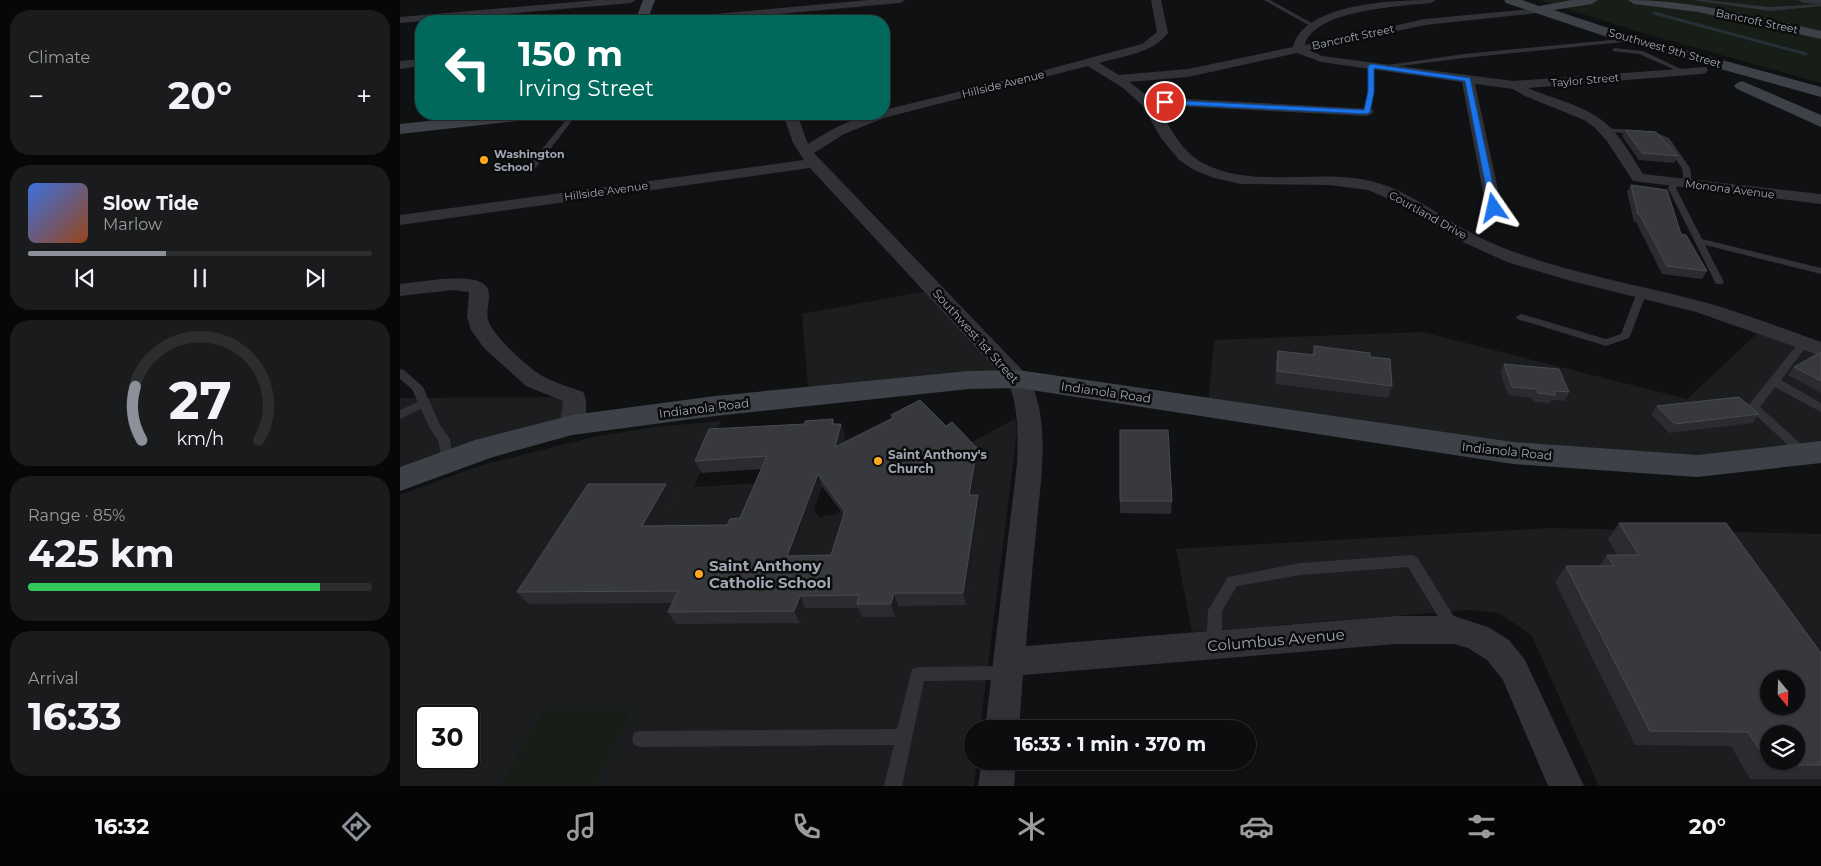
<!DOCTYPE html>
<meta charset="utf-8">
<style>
:root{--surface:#0c0d0e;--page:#1a1b1c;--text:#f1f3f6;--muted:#9a9c9e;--line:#2c2d2e;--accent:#8c9099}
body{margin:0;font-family:Montserrat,sans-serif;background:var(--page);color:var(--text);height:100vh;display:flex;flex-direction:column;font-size:19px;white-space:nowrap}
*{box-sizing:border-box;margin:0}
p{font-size:16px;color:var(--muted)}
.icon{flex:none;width:28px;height:28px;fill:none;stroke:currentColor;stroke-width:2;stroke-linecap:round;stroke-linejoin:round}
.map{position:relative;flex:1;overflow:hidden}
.drawer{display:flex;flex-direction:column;gap:10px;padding:10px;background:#070708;width:400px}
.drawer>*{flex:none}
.top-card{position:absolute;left:15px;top:15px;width:475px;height:105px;border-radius:20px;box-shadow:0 1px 4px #0004,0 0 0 1px var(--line);background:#00695c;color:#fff;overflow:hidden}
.needle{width:32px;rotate:161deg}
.controls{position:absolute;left:1360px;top:670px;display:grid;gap:10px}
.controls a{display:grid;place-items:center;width:45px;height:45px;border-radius:50%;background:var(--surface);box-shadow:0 1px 4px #0004,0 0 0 1px var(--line);font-size:25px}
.speed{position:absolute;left:15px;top:705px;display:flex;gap:10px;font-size:25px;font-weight:700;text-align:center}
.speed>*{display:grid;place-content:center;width:65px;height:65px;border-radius:50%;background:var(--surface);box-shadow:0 1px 4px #0004,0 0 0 1px var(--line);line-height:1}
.speed .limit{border:2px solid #111;border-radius:8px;background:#fff;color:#111}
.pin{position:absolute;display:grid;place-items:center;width:42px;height:42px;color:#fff;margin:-21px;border:2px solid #fff;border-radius:50%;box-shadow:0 1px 5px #0007}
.me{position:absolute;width:55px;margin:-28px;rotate:349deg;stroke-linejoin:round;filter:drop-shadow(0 0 4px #0008)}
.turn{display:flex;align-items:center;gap:18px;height:105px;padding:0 20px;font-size:22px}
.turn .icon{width:65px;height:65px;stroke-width:2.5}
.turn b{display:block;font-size:35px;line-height:42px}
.big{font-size:38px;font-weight:700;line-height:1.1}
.drawer .widget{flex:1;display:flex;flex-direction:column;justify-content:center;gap:8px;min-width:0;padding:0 18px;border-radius:20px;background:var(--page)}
.drawer .dial{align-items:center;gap:0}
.dial svg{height:130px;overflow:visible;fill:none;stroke:var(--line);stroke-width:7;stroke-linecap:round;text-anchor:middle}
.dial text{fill:var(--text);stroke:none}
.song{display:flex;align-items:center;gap:15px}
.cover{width:60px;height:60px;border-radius:8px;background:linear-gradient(135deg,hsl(220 70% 55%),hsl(20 70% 35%))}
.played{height:5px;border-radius:2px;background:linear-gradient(90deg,var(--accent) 40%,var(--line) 40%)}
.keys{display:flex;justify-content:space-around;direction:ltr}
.heat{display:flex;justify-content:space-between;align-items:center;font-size:28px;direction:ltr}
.charge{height:8px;border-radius:4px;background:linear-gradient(90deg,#34c759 85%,var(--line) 0)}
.trip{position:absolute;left:564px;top:720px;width:292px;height:50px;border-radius:25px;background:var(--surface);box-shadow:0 1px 4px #0004,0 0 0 1px var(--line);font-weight:700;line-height:50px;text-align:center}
.tab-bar{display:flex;height:80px;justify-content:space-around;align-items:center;background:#050506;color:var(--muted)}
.tab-bar .icon{width:35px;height:35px}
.tab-bar .current{color:var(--accent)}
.tab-bar b{font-size:22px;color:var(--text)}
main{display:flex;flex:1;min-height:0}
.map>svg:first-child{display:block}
</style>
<main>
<section class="drawer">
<div class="widget"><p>Climate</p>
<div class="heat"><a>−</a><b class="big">20°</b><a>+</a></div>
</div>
<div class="widget">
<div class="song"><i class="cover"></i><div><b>Slow Tide</b><p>Marlow</p></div></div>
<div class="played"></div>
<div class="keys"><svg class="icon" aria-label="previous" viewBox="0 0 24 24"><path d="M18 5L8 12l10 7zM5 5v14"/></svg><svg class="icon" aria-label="pause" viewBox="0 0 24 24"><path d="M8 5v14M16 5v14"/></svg><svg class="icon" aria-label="next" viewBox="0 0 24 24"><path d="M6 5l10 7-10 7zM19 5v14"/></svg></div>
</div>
<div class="widget dial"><svg viewBox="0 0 100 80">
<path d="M14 69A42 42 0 1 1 86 69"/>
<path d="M14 69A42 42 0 0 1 10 36" stroke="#8c9099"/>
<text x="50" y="56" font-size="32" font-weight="700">27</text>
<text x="50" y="72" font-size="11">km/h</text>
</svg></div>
<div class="widget"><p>Range · 85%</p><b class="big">425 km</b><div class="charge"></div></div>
<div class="widget"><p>Arrival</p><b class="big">16:33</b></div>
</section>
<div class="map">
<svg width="1421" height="786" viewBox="0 0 1421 786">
<rect width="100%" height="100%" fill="#101112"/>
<g fill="#1c1d1f" fill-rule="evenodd">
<polygon points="538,289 618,379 409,397 402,314"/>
<polygon points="1363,328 1421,349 1421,450 1297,466 808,406 814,340 1022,332 1287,399"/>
<polygon points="175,397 172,425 0,479 0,398"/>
<path d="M615 419 617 432 580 729H572V761H577L574 786H0V495L82 465 193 437 254 427 321 421 294 487 393 481 419 517 436 514ZM26 716H69V759H26Z"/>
<path d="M1151 528 1421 534V786H1199L1132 636 1099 613 1069 610 792 632 776 549ZM1369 679H1396V706H1369ZM1369 734H1396V761H1369Z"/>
</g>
<g fill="#171d17">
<polygon points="1139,0 1421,0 1421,83 1229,29"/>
<polygon points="143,711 231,711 195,786 100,786"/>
</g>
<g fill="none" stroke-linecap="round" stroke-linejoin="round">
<polyline stroke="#263037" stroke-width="3" points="1254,13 1406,54"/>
<g fill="#313237" fill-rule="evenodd">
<polygon points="864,0 870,0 917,26 912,27"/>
<polygon points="1292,0 1306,0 1369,7 1421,4 1421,6 1369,11"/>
<polygon points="1232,38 1234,41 1064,58 977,69 974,67 1064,54"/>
<polygon points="1214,48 1243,51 1285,71 1280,72 1239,54 1212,51"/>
<polygon points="971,64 974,66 974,92 970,112 967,114 964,112 968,92 968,66"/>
<polygon points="171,114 177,114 134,170 128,170 128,166"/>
<polygon points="1205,128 1254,132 1269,138 1290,168 1292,184 1288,186 1284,184 1282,168 1263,142 1252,136 1203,131 1202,130"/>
<polygon points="1272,180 1279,182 1276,188 1302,239 1421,268 1421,274 1305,245 1324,282 1322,284 1316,284 1268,188"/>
<polygon points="1242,289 1247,292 1230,336 1229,338 1206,346 1117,319 1116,317 1121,314 1125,315 1206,339 1221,334 1237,292"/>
<polygon points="1404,340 1409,343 1381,380 1421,403 1421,412 1375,387 1360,407 1409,451 1411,454 1409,457 1401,457 1347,407 1400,341"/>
<polygon points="0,369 4,370 23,387 40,425 50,439 53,461 51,464 43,464 38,440 29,427 21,409 0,419 0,410 18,402 12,389 0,379"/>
<polygon points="1012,555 1017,557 1058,623 1061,628 1058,633 1053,635 1048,633 1008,567 900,575 837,586 822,611 822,645 819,650 814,652 809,650 806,645 808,610 828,577 900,563"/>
<polygon points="606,666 612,668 614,673 612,678 606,680 524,681 502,786 484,786 494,745 240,747 234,745 232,739 234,733 240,731 497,729 512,669 518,667"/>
</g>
<g fill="#313237" fill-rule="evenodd">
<polygon points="197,0 236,0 231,3 0,23 0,17"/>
<polygon points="468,0 505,0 500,3 302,21 266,21 271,18"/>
<path d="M751 0H761L768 33C753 53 723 56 699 63L719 75 788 69 893 47C904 2 998 0 1036 0L1031 3C1001 6 913 10 905 45L1025 19 1141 8 1142 10 1137 13 1025 25 909 50 922 56 1113 81 1306 67 1308 70 1306 73 1302 74 1128 88C1153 99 1181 104 1203 121 1221 135 1231 156 1243 174L1421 194V204L1233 181 1207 141 1194 127 1184 120 1125 96 1113 89 1075 84 1102 208 1100 211H1088L1086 208 1062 82 921 62 897 53 788 77 729 82 749 97 972 109 974 112 967 116 756 105C771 127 779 150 803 163 855 191 923 166 978 183 1005 191 1028 207 1052 222 1073 235 1096 246 1120 254 1176 274 1235 284 1292 299 1336 310 1378 327 1421 342V356L1296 312 1171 281 1107 262 1065 243 996 202 968 190 929 185 841 184 814 178 794 170 779 160 761 138 742 105 723 88 688 66 487 117 444 134 414 153 626 374C653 417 640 484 636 532 632 570 629 608 626 646L996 616H1054L1088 627 1109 640 1125 660 1184 786H1148L1103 680 1087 660 1068 648 1054 644H996L623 675 619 729H585L617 464C618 436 619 408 608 382L410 168 0 225V215L404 160 393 143 383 114H397L408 144C431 130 456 114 484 114V110L627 75 742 44 757 32Z"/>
<polygon points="1398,0 1421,0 1421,4 1403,3"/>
<polygon points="21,59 21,66 0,69 0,61"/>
<path d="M41 279C54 279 76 276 86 286 93 293 85 311 88 320 92 335 129 369 144 377 156 383 170 387 183 392 189 401 186 421 180 431L172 433 164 431 160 425 163 401 126 386 84 348 71 330 67 317 69 292 53 290 0 296V284Z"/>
<polygon points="582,761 616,761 614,786 578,786"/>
</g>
<g fill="#3f4148" fill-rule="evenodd">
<polygon points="243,0 255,0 247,21 235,21"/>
<polygon points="1104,0 1122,0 1139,6 1172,0 1198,0 1192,4 1154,10 1226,34 1421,87 1421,97 1216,40 1106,3"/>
<path d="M1228 0C1294 0 1357 17 1421 31V39L1298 12 1234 4Z"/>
<polygon points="1342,81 1421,115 1421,127 1337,89 1334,86 1337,83"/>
<polygon points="93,114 144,114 142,117 136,119 0,134 0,124"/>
<polygon points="618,370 1113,442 1297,455 1421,441 1421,463 1297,477 1113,464 618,388 569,389 315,416 172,435 93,457 0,491 0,467 75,440 172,415 315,396 569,371"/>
</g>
</g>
<g fill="#2c2c30" fill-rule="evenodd">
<polygon points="1225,130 1278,156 1274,163 1239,160 1222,136"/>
<polygon points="1231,185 1281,234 1307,271 1302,279 1262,274 1236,222 1234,222 1227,192"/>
<polygon points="914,346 970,357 992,386 988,398 875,384 876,363 878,351 912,355"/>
<polygon points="1421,352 1421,393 1388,375 1394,367"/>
<polygon points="1104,364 1169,392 1165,401 1152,400 1150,403 1134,402 1131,398 1108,395 1100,372"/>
<polygon points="1257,406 1359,414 1353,423 1269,433 1251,414"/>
<path d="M491 415 546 426 577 448 579 461 573 495 581 507 566 605 498 606 495 617H462L458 608H405L400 623 276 624 268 612 272 603 128 604 117 592 266 484 273 496 257 526 327 525 340 518 361 469 302 473 295 461 405 424 433 419 435 424H441L445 436 443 443 492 418ZM422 486 444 515 431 555 397 556Z"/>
<polygon points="720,430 772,501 771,514 720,513"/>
<polygon points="1219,523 1421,653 1421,779 1350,779 1331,746 1235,745 1155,582 1166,566 1199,566 1207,555 1217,555 1208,539"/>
</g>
<g fill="#1b1c1e">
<polygon points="441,424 445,436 439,460 435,447"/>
<polygon points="577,448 579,461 571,507 569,495"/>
<polygon points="418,474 422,486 393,568 387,556"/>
<polygon points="266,484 273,496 250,538 242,526"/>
<polygon points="578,495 581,507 566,605 563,593"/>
<polygon points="494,593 498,606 495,617 491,604"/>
<polygon points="400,596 405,608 400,623 394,611"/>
</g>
<g fill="#38393e" stroke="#484b51" fill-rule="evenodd">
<polygon points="1225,130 1256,132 1278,156 1242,153"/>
<polygon points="1231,185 1267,190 1281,234 1286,235 1307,271 1267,266 1240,215 1238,214"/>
<polygon points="914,346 970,353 970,357 990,359 992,386 877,371 878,351 914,355"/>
<polygon points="1421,352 1421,381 1394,367"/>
<polygon points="1104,364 1159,369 1169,392 1154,391 1155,395 1138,393 1136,389 1112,387"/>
<polygon points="1339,397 1359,414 1275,424 1257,406"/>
<path d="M520 400 546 426 552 422 577 448 569 495H578L563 593H494L491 604H457L459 595 400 596 394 611 268 612 278 591 117 592 188 484H266L242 526 327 525 330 519 340 518 367 456 295 461 309 429 405 424V421L433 419 432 424H441L435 447 493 418 491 415ZM418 474 445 511 431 555 387 556Z"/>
<polygon points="720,430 768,430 772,501 720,501"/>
<path d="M1219 523H1326L1421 653V765H1369L1348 732 1250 731 1166 566H1214L1207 555H1239ZM1369 679H1396V706H1369ZM1369 734H1396V761H1369Z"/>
</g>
<polygon fill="#1a73e8" stroke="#114b97" points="971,64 1070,78 1098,208 1097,210 1090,208 1065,81 974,68 974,92 970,112 967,114 765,104 761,102 765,100 964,110 968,92 968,66"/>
<g fill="#ffaa1c" stroke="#0c0c0d" stroke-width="2">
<circle cx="84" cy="160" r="5"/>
<circle cx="478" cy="461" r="5"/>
<circle cx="299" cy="574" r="5"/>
</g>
<g text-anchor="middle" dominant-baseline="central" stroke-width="5" stroke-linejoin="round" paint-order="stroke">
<g font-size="11" fill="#a0a7b4" stroke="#0c0c0d">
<text transform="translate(1357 21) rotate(12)">Bancroft Street</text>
<text transform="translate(953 37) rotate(-12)">Bancroft Street</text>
<text transform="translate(1265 48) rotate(16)">Southwest 9th Street</text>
<text transform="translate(1185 80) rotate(-5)">Taylor Street</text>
<text transform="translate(603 84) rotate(-14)">Hillside Avenue</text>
<text transform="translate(1330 189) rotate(7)">Monona Avenue</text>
<text transform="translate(206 191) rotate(-8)">Hillside Avenue</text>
<text transform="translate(1028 215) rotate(29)">Courtland Drive</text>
</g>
<g font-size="11" font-weight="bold" fill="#a0a7b4" stroke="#0c0c0d" text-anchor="start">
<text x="94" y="154">Washington<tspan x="94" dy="13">School</tspan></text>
</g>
<g font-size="12" fill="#a0a7b4" stroke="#0c0c0d">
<text transform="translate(576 336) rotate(48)">Southwest 1st Street</text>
<text transform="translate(706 392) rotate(8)">Indianola Road</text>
<text transform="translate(304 408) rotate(-7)">Indianola Road</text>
<text transform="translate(1107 451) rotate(6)">Indianola Road</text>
</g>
<g font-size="12" font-weight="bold" fill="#a0a7b4" stroke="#0c0c0d" text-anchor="start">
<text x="488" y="454">Saint Anthony's<tspan x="488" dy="14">Church</tspan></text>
</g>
<g font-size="15" font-weight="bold" fill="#a0a7b4" stroke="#0c0c0d" text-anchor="start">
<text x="309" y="565">Saint Anthony<tspan x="309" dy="17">Catholic School</tspan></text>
</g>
<g font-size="15" fill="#a0a7b4" stroke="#0c0c0d">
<text transform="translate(876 640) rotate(-5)">Columbus Avenue</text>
</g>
</g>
</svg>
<div class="controls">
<a><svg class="needle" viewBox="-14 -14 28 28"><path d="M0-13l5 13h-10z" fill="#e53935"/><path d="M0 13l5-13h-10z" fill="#9a9c9e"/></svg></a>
<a><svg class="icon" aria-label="layers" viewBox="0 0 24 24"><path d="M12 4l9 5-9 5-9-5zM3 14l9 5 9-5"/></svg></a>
</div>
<div class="speed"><div class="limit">30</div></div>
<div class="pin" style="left:765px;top:102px;background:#d93025"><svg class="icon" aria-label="arrive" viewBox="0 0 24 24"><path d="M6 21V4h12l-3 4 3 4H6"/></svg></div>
<svg class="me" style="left:1094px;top:208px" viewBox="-20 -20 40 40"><path d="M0-17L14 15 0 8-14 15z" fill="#1a73e8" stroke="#fff" stroke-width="4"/></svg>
<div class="trip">16:33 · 1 min · 370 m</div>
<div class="top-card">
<div class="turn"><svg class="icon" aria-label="left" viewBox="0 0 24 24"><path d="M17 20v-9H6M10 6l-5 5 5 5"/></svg><div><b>150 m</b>Irving Street</div></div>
</div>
</div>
</main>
<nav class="tab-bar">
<b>16:32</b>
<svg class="icon current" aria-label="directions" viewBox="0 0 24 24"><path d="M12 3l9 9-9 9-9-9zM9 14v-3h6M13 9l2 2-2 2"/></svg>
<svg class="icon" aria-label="music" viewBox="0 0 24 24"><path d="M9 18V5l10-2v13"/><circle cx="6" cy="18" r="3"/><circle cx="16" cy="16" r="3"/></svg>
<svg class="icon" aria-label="phone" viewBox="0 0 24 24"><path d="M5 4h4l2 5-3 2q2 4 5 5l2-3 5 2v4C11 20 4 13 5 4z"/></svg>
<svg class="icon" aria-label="climate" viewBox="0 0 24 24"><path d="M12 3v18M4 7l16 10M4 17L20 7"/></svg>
<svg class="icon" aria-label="car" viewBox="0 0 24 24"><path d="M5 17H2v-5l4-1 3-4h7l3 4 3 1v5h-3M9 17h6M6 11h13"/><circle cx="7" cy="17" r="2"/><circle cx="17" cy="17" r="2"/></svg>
<svg class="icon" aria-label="filters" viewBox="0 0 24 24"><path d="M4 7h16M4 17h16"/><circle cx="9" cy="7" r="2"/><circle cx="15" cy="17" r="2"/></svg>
<b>20°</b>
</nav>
